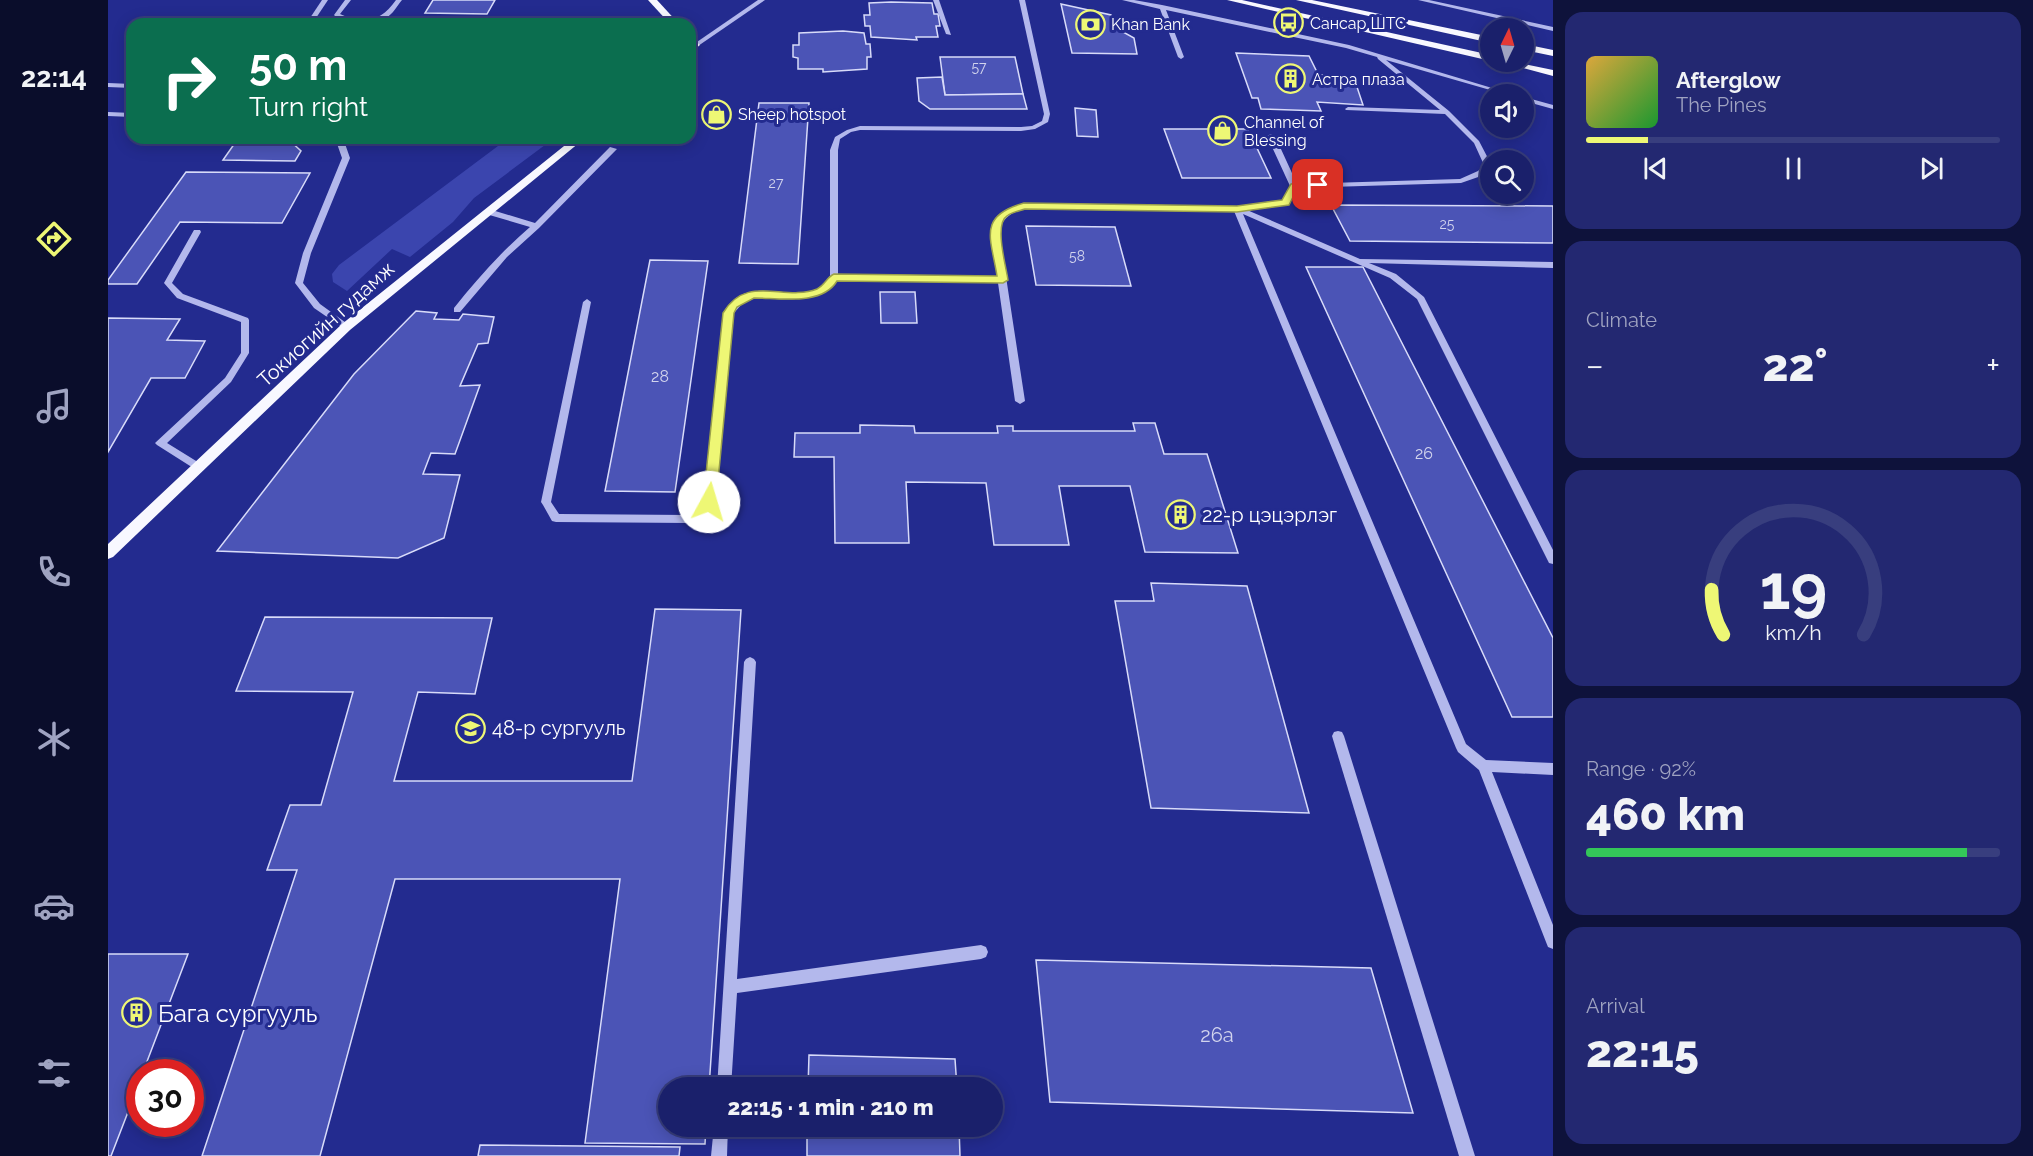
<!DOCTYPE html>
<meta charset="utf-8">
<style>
:root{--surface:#1a206b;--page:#232871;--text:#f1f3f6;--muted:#9fa3c1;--line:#383e7e;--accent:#eef775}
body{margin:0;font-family:Raleway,sans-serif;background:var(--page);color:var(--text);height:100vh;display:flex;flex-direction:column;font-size:22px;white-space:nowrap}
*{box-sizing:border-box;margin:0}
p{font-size:20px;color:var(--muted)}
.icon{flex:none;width:33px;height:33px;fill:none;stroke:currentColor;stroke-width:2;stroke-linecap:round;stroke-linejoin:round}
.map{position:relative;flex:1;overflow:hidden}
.side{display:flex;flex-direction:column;gap:12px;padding:12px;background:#0e123b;width:480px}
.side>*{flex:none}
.hud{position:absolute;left:18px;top:18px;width:570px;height:126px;border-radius:18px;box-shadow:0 3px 15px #0003,0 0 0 2px var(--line);background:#0b6e4f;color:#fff;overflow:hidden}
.needle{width:39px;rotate:5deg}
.controls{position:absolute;left:1372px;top:18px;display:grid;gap:12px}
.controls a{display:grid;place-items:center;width:54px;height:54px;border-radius:50%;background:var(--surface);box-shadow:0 3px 15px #0003,0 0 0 2px var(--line);font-size:30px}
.speed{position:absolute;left:18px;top:1059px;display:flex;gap:12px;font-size:30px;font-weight:700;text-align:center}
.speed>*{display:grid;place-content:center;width:78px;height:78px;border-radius:50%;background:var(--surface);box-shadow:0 3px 15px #0003,0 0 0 2px var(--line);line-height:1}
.speed .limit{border:9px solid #d22;background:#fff;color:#111}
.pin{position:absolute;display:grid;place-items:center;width:51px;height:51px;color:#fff;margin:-26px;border-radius:12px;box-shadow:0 3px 9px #0006}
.me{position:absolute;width:66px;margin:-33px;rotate:6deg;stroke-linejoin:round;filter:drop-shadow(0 0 4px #0008)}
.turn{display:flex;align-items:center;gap:21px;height:126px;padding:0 24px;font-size:27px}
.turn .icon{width:78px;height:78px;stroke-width:2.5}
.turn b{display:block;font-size:42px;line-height:51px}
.big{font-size:45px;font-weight:800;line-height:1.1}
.side .card{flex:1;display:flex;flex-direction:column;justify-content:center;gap:9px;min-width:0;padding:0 21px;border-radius:18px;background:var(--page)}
.side .dial{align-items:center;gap:0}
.dial svg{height:156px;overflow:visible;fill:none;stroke:var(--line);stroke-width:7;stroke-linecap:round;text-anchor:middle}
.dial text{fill:var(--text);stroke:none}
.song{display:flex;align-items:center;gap:18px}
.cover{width:72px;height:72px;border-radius:9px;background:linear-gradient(135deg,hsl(40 70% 55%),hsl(130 70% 35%))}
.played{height:6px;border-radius:3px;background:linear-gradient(90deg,var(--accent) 15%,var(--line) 15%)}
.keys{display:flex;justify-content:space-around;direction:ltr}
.heat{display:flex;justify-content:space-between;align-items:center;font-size:33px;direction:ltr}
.charge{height:9px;border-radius:4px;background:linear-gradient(90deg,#34c759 92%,var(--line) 0)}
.trip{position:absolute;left:550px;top:1077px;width:345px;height:60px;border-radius:30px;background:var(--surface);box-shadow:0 3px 15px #0003,0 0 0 2px var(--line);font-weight:800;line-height:60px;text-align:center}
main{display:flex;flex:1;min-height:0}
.dock{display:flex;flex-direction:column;width:108px;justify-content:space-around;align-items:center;background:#0a0d2b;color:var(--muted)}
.dock .icon{width:42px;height:42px}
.dock .current{color:var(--accent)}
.dock b{font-size:27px;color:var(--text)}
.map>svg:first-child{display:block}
</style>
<main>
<nav class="dock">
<b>22:14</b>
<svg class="icon current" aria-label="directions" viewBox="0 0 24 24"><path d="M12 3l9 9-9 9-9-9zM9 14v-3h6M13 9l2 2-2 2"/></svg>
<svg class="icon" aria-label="music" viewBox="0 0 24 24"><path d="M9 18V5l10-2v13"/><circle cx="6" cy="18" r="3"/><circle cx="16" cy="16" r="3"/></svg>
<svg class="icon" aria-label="phone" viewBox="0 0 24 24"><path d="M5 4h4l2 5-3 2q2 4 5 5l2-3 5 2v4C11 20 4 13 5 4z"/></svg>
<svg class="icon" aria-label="climate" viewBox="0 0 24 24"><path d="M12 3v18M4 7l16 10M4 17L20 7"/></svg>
<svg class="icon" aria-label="car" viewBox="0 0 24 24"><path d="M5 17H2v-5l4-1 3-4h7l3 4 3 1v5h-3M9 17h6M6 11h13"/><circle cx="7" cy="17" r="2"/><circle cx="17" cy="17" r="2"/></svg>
<svg class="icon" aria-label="filters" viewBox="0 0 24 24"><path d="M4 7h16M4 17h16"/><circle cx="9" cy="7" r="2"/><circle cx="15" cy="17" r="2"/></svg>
</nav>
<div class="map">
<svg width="1445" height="1156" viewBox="0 0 1445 1156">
<rect width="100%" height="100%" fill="#232b8f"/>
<polygon fill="#3b45ae" points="413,140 427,141 437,145 366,198 345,222 302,257 284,249 239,291 225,282 224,274 231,265 394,143"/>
<g fill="#4b54b6" stroke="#d8dbf9" stroke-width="1.5">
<polygon points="325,0 387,0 379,14 317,13"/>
<polygon points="783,2 824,3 826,14 830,14 832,26 828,26 830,37 808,37 809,40 763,37 762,26 757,26 756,15 762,15 761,3"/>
<polygon points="953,4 1003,15 1006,27 1026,38 1029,54 964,53"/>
<polygon points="735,31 756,33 758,44 762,44 763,57 759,57 759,69 715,72 715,69 690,69 690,58 685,57 685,45 691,45 691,33"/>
<polygon points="1128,53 1201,56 1210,74 1248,84 1255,105 1209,102 1213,111 1153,109 1150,98 1144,98"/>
<polygon points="832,57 907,57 915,94 837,95"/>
<polygon points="834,77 837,95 915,94 919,109 822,109 811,101 809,78"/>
<polygon points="651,103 701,103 690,264 631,263"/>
<polygon points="967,108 988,110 990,137 969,136"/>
<polygon points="1056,129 1140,129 1163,178 1074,178"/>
<polygon points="282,138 360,138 354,141"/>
<polygon points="129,140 181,140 193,151 187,161 115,160"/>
<polygon points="78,172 202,173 174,223 72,222 29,284 0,284 0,280"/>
<polygon points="1223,205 1445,206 1445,243 1242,241"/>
<polygon points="918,226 1007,227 1023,286 928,285"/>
<polygon points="542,260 600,261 567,492 497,491"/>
<polygon points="1198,267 1255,267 1445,638 1445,717 1404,717"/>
<polygon points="772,292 807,292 809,323 773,323"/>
<polygon points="308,311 329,313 326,319 351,320 355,314 386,317 380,343 370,344 352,386 372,385 347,454 323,453 315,474 352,475 336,538 290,558 109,551 246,374"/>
<polygon points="0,318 72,319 59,340 97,341 77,378 43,378 0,452"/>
<polygon points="1025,423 1047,423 1056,454 1099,454 1130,553 1037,552 1022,486 951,486 961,545 886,545 878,483 798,482 801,543 727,543 726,457 686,457 687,433 752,433 752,425 806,426 807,433 890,433 889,426 905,426 905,431 1027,431"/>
<polygon points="1043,583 1139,586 1201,813 1043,808 1007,601 1046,601"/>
<polygon points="547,609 633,610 601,1088 561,1088 561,1126 598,1126 597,1144 477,1143 512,879 287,879 212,1156 94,1156 189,870 159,870 182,805 213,805 245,692 128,691 157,617 384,618 367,694 310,692 286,781 524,781"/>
<polygon points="0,954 80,954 35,1072 32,1072 32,1081 3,1156 0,1156"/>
<polygon points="928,960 1263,968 1305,1113 942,1102"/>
<polygon points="701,1055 847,1059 849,1088 700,1088"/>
<polygon points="699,1126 851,1126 852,1156 699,1156"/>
<polygon points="372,1145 572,1147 571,1156 370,1156"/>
</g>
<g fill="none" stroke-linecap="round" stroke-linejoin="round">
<g fill="#b3b8ec" fill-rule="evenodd">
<polygon points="214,0 220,0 204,24 198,24"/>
<path d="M237 0H243L232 14C257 26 273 21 288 0H294C289 6 285 14 278 18 264 28 241 24 227 16L226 15Z"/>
<polygon points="650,0 657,0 590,46 586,46 586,44"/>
<polygon points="825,0 831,0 843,35 838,34"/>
<path d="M911 0H917L942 114 940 122 927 129 913 131 752 130 743 132 732 139 730 150V274L890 277 883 231C890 209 907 205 928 203L1129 207 1174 201 1182 186 1159 136 1163 134 1167 136 1189 184 1352 179 1370 171 1376 165 1366 143 1337 114 1238 110 1237 109 1240 107 1332 110 1270 59 1269 57 1238 48 1058 10 1076 57 1073 59 1070 57 1052 9 1014 0H1026L1054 5 1241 45 1404 94H1396L1278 60 1341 111 1371 141 1383 164 1376 175 1353 183 1189 188 1180 205 1139 210 1252 259 1445 262V268L1261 263 1288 274 1316 297 1445 550V564L1441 563 1309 299 1282 278 1135 214 1358 744 1378 760 1445 763V775L1384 772 1445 925V949L1440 947 1438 942 1371 770 1350 752 1348 748 1126 211 928 207C911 209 896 213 891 231L917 401 912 404 907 401 890 283 728 280 719 290 706 295 689 298 645 299 634 304 625 314 604 505 586 522 582 523 448 522 444 521 435 505 433 502 475 302 479 299 483 302 443 502 451 514 580 515 596 500 617 313C647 274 682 306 712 287 716 284 719 280 722 276V150L727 137 739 130 752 126 913 127 924 126 934 121 936 114Z"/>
<polygon points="1310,0 1321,0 1445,27 1445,31"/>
<polygon points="0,83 24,84 24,88 0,87"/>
<polygon points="1416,97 1445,105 1445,109 1416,101"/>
<polygon points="0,112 24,113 24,117 0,116"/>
<polygon points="227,138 235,138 242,158 203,253 195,283 212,304 241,325 241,329 238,330 206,308 187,283 195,253 234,158"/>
<path d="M502 147 509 149 431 228 399 257 352 312H346V308C369 279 394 251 422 227L378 214V210H384L427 223Z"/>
<polygon points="86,230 92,230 93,232 64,283 75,294 140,318 141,320 141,353 123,382 59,443 93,464 95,467 93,470 90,471 49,445 47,443 117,378 133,353 133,322 69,298 56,283"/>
<polygon points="642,657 646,659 648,662 629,979 873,945 878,947 880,952 878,957 873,959 629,993 623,1088 609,1088 636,662 638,659"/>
<polygon points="1230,731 1234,732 1236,736 1367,1156 1351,1156 1224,736 1226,732"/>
<polygon points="606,1126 620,1126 619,1156 603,1156"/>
</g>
<g fill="#f8f8ff" fill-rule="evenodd">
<polygon points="540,0 549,0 571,24 562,24"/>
<polygon points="1119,0 1134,0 1383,55 1383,61"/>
<polygon points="1188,0 1204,0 1383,37 1383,43"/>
<polygon points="582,36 592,45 582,53"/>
<polygon points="1416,44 1445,50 1445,56 1416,50"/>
<polygon points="1392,62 1407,62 1445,70 1445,76"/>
<polygon points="466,138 477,138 242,330 5,557 0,559 0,544 234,324"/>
</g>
</g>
<path fill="#eef775" stroke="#9ba14c" stroke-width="1.5" d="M1210 182 1213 183V187L1189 189 1181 205 1129 212 917 209C911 211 904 212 899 216 886 224 898 266 900 280L895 283 729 281C714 306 671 298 646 298L629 307 626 313 608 502 601 507 595 502 615 313C639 273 676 302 709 289 717 285 719 277 726 274L889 276C883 238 869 216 916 203L1129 206 1174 200 1183 184Z"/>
<defs>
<symbol id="bus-ring" viewBox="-11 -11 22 22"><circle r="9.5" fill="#232b8f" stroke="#eef775" stroke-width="1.5"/><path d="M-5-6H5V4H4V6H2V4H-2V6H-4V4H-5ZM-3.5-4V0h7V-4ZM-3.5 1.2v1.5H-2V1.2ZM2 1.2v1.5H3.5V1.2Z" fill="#eef775"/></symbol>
<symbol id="bank-ring" viewBox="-11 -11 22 22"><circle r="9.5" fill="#232b8f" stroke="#eef775" stroke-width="1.5"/><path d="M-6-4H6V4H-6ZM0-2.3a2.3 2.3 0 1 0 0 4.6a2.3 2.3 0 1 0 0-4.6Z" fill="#eef775"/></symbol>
<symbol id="building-ring" viewBox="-11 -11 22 22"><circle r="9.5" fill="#232b8f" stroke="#eef775" stroke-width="1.5"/><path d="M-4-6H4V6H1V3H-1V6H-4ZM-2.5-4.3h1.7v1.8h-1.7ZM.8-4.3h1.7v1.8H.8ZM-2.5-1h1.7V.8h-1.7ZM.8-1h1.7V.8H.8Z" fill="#eef775"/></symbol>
<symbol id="shop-ring" viewBox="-11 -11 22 22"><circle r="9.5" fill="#232b8f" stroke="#eef775" stroke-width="1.5"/><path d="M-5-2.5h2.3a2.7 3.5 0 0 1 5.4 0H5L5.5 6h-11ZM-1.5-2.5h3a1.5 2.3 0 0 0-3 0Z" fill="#eef775"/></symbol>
<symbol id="school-ring" viewBox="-11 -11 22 22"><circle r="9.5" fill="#232b8f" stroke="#eef775" stroke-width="1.5"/><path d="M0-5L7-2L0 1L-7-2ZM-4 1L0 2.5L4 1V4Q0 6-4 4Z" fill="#eef775"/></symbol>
</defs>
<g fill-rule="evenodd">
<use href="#bus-ring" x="1164" y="6" width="33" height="33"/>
<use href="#bank-ring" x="966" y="8" width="33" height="33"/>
<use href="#building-ring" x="1166" y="62" width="33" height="33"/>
<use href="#shop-ring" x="592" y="98" width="33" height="33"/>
<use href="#shop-ring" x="1098" y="114" width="33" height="33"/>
<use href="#building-ring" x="1056" y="498" width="33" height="33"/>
<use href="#school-ring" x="346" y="712" width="33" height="33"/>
<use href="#building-ring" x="12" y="996" width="33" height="33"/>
</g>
<g text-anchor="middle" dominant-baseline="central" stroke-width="6" stroke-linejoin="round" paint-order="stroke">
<g font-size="14" fill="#d2d4ed">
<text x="871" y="67">57</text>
<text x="668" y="183">27</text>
<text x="1339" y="224">25</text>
<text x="969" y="256">58</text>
</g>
<g font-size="16" fill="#fff" stroke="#232b8f" text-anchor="start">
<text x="1202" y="23">Сансар ШТС</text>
<text x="1003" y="24">Khan Bank</text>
<text x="1204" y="79">Астра плаза</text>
<text x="630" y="114">Sheep hotspot</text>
<text x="1136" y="122">Channel of<tspan x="1136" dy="18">Blessing</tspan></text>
</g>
<g font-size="16" fill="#d2d4ed">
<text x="552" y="376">28</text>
<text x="1316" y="453">26</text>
</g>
<g font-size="20" fill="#fff" stroke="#232b8f">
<text transform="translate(218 324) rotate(-42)">Токиогийн гудамж</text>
</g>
<g font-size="20" fill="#fff" stroke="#232b8f" text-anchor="start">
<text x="1094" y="515">22-р цэцэрлэг</text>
<text x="384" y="728">48-р сургууль</text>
</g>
<g font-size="20" fill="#d2d4ed">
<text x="1109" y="1035">26a</text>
</g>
<g font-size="24" fill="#fff" stroke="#232b8f" text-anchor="start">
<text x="50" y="1013">Бага сургууль</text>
</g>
</g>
</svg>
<div class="controls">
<a><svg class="needle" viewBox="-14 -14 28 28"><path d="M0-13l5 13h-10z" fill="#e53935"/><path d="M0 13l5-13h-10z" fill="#9fa3c1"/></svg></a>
<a><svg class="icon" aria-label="sound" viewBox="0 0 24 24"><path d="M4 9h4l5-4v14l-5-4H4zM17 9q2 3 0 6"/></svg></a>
<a><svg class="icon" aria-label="search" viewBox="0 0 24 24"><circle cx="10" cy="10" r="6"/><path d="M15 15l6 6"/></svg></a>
</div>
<div class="speed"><div class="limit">30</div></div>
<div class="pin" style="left:1210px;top:185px;background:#d93025"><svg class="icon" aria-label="arrive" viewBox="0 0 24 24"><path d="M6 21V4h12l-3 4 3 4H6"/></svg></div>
<svg class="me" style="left:601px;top:502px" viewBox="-20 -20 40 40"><circle r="19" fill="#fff"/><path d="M0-13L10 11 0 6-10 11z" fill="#eef775"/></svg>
<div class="trip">22:15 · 1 min · 210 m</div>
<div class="hud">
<div class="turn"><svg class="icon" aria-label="right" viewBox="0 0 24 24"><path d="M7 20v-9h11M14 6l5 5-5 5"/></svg><div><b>50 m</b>Turn right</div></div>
</div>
</div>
<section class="side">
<div class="card">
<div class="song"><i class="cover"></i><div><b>Afterglow</b><p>The Pines</p></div></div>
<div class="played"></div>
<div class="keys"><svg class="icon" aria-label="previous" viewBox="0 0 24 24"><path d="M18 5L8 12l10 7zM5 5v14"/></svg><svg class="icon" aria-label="pause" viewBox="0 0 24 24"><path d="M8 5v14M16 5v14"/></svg><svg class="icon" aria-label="next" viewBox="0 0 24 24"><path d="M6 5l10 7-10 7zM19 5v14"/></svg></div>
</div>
<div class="card"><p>Climate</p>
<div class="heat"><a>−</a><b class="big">22°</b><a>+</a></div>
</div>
<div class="card dial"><svg viewBox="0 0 100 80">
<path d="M14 69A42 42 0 1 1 86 69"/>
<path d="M14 69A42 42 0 0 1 8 46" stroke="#eef775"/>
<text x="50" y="56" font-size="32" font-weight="700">19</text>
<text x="50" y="72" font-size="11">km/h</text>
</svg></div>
<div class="card"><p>Range · 92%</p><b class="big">460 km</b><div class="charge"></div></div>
<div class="card"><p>Arrival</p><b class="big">22:15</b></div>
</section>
</main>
